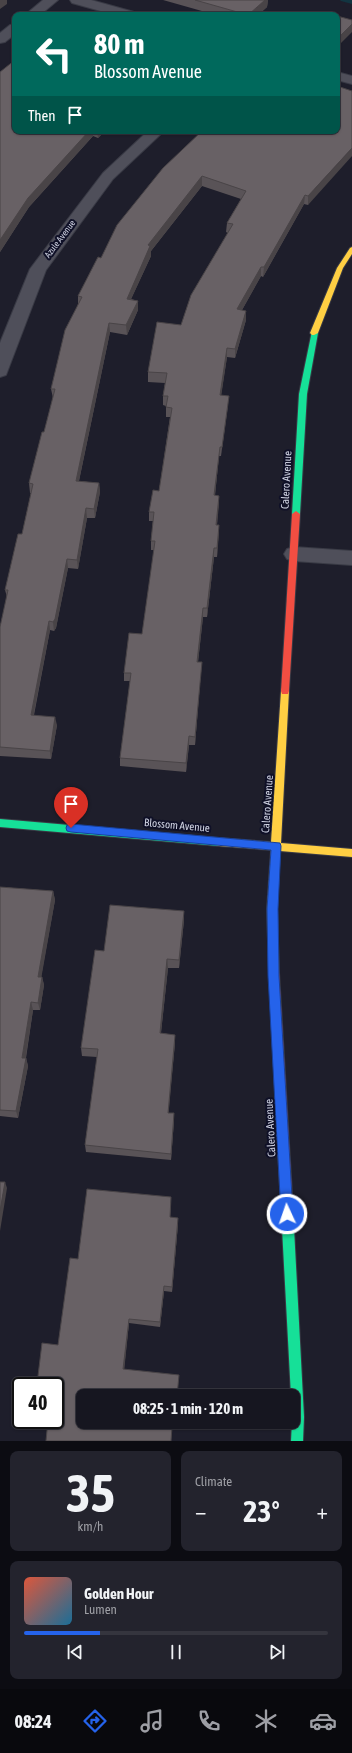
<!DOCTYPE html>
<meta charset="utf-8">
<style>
:root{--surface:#161620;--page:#23232d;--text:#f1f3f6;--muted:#9e9fa5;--line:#35353e;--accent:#2563eb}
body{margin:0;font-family:"Asap Condensed",sans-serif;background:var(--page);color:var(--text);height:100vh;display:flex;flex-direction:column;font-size:15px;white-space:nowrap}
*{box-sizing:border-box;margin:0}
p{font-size:13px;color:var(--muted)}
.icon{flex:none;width:22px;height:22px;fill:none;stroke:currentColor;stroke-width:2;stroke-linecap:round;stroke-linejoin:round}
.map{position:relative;height:1441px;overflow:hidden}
.sheet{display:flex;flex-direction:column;gap:10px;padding:10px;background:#0c0c12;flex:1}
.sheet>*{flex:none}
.banner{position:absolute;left:12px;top:12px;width:328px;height:122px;border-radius:8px;box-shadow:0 1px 3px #0004,0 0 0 1px var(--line);background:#00695c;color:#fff;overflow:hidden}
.speed{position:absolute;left:12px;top:1377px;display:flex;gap:8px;font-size:20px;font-weight:700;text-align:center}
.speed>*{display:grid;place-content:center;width:52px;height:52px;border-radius:50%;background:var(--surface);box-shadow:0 1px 3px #0004,0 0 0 1px var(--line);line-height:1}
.speed .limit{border:2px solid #111;border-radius:6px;background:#fff;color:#111}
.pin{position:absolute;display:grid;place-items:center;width:34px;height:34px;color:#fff;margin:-41px -17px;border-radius:50% 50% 50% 0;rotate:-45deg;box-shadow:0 0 4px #0007}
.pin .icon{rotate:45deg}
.me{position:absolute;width:44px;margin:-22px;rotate:357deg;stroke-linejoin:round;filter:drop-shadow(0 0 3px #0008)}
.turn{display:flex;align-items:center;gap:14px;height:84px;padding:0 16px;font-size:18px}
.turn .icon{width:52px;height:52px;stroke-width:2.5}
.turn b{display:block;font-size:28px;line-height:34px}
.then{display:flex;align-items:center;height:38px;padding:0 16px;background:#0003;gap:8px;font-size:15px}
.big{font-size:30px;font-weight:700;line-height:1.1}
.sheet .card{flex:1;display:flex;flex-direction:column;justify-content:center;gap:6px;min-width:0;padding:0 14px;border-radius:8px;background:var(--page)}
.sheet .dial{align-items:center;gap:0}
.dial b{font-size:52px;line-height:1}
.song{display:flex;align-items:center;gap:12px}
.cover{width:48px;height:48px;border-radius:6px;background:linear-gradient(135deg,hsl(10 70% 55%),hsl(200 70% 35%))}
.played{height:4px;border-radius:2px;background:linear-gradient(90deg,var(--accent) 25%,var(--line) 25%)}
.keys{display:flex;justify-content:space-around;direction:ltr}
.heat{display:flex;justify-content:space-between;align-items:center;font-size:22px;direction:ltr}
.sheet .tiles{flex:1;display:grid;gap:10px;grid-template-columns:1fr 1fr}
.card:last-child{grid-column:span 2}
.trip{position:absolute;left:76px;top:1389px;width:224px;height:40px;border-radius:8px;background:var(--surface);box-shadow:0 1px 3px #0004,0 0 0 1px var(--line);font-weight:700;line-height:40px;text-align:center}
.menu{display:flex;height:64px;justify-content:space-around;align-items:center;background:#09090d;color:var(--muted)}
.menu .icon{width:28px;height:28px}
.menu .current{color:var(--accent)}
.menu b{font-size:18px;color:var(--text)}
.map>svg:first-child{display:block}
</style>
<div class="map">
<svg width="352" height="1441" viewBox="0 0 352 1441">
<rect width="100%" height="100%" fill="#1e1e2b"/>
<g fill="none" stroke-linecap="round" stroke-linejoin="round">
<polygon fill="#123541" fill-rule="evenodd" points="340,0 352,0 352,4 341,1"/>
<defs>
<g id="street">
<polygon points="43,0 58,0 40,15 25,15"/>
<polygon points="70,0 91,0 134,12 136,15 115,15 72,3"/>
<polygon points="15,24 15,34 5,42 0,43 0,33 10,25"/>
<polygon points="337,72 352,76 352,84 337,80"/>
<polygon points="148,131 164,131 113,179 46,270 6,375 0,377 0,343 30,269 103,173"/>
<polygon points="294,547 352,551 352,565 294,561 287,559 284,554 287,549"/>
</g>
<g id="fast">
<polygon points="312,331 314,331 318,333 307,394 300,514 296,517 292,514 299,394"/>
<polygon points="0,819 219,838 222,839 224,842 222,845 219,846 0,827"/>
<polygon points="288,1222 292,1224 294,1228 304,1417 303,1441 291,1441 292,1422 293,1422 293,1396 291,1396 282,1228 284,1224"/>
</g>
<g id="slow">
<polygon points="352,247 352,254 343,268 318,333 314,335 312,335 310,333 337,268 350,248"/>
<polygon points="285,687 288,688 289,691 281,843 352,849 352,857 280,851 277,909 279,972 278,975 274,977 270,975 269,972 267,909 271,850 219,846 216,845 214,842 216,839 219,838 271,842 281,691 282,688"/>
</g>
<g id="jam">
<polygon points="296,511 300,514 289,691 288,694 282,694 281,691 292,514"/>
<polygon points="274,967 278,969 279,972 294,1228 292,1232 288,1234 284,1232 282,1228 269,972 270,969"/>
</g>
</defs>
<use href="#street" stroke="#393a45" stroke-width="2"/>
<use href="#fast" stroke="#393a45" stroke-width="2"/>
<use href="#slow" stroke="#393a45" stroke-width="2"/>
<use href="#jam" stroke="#393a45" stroke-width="2"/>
<use href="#street" fill="#4f4f5a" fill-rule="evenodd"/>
<use href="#fast" fill="#16e098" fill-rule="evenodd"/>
<use href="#slow" fill="#ffcf43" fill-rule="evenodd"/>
<use href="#jam" fill="#f24e42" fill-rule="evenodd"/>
</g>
<g fill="#595357">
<polygon points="163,0 268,0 267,7 258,15 216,15"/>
<polygon points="0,72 15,131 105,131 98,138 93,136 29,207 0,252"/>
<polygon points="337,131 308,205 304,204 263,277 261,276 242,310 246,320 235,358 227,357 221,395 228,405 221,456 219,456 215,495 219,496 217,525 219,525 217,557 214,557 207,617 203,617 198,662 201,671 195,745 189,745 186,772 120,766 120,758 130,681 124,681 124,673 142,634 154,550 151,550 151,541 153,521 149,521 149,512 159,491 170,417 166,417 166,406 163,405 163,396 165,383 148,382 148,372 181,325 228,233 226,232 227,223 241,199 202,186 151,251 151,256 131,299 138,301 138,310 127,335 110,332 79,481 99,483 100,492 95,518 87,518 78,569 68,568 56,628 54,631 50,630 34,715 57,725 51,759 0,756 0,627 7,597 5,590 22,534 31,493 30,493 29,483 44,432 53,398 51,389 78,304 78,296 101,258 163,168"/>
<polygon points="0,887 53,891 55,900 41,977 42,977 44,985 40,1010 33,1010 26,1058 28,1066 18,1118 0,1116"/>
<polygon points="184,911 184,920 179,968 168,968 161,1033 175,1035 175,1043 168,1113 174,1120 171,1160 86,1152 85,1145 97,1057 82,1056 81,1048 104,951"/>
<polygon points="171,1203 170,1217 178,1224 172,1292 164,1291 160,1327 129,1323 124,1369 175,1422 174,1430 55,1386 38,1386 37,1384 58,1345 78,1259"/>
</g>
<g fill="#494447">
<polygon points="0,0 7,0 7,4 0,9"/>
<polygon points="265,0 268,0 267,7 258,15 248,15"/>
<polygon points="352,24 352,32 337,47 337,39"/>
<polygon points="89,131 93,131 93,136 29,207 0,252 0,240 28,198"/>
<polygon points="97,131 105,131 98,138"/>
<polygon points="352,148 352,156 308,205 308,196"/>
<polygon points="202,176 202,186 151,251 151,256 127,308 127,299 148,245"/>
<polygon points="305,195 304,204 263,277 264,267"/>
<polygon points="261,267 261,276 237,319 237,309"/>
<polygon points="138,301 138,310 127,335 126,325"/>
<polygon points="246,311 246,320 235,358 235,349"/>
<polygon points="109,323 110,332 77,490 76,481"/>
<polygon points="227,348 227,357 220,404 220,395"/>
<polygon points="229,396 228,405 221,456 222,447"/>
<polygon points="220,447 219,456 214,505 214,495"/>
<polygon points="99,483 100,492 95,518 94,509"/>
<polygon points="219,496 219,505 216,534 216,525"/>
<polygon points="86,508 87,518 78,569 77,560"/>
<polygon points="219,525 219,534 217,557 217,548"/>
<polygon points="214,548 214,557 207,617 207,608"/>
<polygon points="67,559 68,568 56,628 54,631 53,622"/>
<polygon points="203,608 203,617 197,671 197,662"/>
<polygon points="49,621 50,630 32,723 31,715"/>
<polygon points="202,662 201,671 195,745 195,737"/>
<polygon points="55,717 57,725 51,759 50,751"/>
<polygon points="189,736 189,745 186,772 186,763"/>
<polygon points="53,891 55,900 40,985 38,977"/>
<polygon points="184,911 184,920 179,968 179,960"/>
<polygon points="167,959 168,968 160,1041 160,1033"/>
<polygon points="42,977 44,985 40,1010 38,1003"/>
<polygon points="31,1002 33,1010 25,1062 26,1058 28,1066 18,1118 16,1111 22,1058"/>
<polygon points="175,1035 175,1043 168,1120 168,1113"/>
<polygon points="174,1113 174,1120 171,1160 171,1154"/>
<polygon points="5,1182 7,1188 0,1231 0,1211"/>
<polygon points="178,1218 178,1224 172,1292 172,1287"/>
<polygon points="164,1286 164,1291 160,1327 160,1322"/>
<polygon points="129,1319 129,1323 124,1372 123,1369"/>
</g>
<g fill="#686165" stroke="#494447">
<polygon points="195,0 265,0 248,15"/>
<polygon points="76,12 87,15 72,15"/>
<polygon points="324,12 333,15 322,15"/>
<polygon points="337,16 352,20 352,24 337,39"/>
<polygon points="15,60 15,131 89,131 28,198 0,240 0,72"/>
<polygon points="337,86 352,91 352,148 308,196 305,195 264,267 261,267 237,309 246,311 235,349 227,348 220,395 229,396 222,447 220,447 214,495 219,496 216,525 219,525 217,548 214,548 207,608 203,608 197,662 202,662 195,737 189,736 186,763 120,758 131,673 124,673 129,633 142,634 155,541 151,541 154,512 149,512 153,490 159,491 172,408 166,407 168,396 163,396 167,373 148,372 157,322 181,325 191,295 233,224 227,223 246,191 202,176 148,245 150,246 127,299 138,301 126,325 109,323 76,481 99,483 94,509 86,508 77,560 67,559 55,619 53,622 49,621 31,715 55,717 50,751 0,747 0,627 8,590 5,590 18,534 22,534 33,484 29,483 42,432 44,432 55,389 51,389 65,330 82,297 78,296 98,257 101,258 117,225 163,168 202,131 337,131"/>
<polygon points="0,887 53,891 38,977 42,977 38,1003 31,1002 22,1058 26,1058 16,1111 0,1110"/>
<polygon points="110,905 184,911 179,960 167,959 160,1033 175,1035 168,1113 174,1113 171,1154 85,1145 98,1049 81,1048 95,950 104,951"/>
<polygon points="0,1182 5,1182 0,1211"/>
<polygon points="87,1189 171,1197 170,1217 178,1218 172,1287 164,1286 160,1322 129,1319 123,1369 179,1375 177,1396 83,1396 83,1422 175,1422 174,1428 172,1427 171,1441 46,1441 48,1420 55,1420 55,1386 37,1384 42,1343 58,1345 70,1258 78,1259"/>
</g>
<polygon fill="#2563eb" stroke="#184099" points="71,824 280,843 281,846 278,909 279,976 293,1214 291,1219 287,1220 283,1219 281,1214 268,976 267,909 271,850 71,832 67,831 66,828 67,825"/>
<g text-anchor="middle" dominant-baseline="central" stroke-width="4" stroke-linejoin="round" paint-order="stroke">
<g font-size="9" fill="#d1d4e4" stroke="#0f1027">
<text transform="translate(60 239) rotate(-53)">Azule Avenue</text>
</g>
<g font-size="11" fill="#d1d4e4" stroke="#0f1027">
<text transform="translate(286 480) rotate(-87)">Calero Avenue</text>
<text transform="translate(267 804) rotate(-86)">Calero Avenue</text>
<text transform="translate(177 825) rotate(5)">Blossom Avenue</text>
<text transform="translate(270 1128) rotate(-93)">Calero Avenue</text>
</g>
</g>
</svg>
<div class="speed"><div class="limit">40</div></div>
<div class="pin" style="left:71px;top:828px;background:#d93025"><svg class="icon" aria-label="arrive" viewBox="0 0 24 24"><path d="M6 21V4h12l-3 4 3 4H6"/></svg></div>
<svg class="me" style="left:287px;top:1214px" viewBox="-20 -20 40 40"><circle r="17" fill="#2563eb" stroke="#fff" stroke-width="3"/><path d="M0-11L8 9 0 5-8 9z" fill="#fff"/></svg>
<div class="trip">08:25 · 1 min · 120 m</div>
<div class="banner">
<div class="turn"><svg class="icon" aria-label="left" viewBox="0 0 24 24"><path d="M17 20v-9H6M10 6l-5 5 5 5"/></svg><div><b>80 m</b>Blossom Avenue</div></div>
<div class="then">Then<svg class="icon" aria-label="arrive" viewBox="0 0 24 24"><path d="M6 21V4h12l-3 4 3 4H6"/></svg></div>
</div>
</div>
<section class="sheet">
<div class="tiles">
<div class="card dial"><b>35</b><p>km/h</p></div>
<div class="card"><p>Climate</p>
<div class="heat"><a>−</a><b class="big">23°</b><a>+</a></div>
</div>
<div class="card">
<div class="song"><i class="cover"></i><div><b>Golden Hour</b><p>Lumen</p></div></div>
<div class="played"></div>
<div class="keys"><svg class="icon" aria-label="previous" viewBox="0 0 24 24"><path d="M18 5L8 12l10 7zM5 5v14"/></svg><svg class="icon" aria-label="pause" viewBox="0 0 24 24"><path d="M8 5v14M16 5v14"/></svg><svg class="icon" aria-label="next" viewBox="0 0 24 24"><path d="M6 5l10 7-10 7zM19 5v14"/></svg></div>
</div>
</div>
</section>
<nav class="menu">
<b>08:24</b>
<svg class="icon current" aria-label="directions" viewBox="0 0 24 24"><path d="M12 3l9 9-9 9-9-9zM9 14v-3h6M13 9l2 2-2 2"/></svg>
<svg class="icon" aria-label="music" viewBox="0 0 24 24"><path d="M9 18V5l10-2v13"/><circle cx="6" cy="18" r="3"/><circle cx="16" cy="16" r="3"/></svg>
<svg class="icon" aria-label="phone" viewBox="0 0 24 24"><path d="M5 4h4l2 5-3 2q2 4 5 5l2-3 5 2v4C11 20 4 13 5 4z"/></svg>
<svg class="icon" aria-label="climate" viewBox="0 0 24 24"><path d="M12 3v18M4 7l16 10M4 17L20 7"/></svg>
<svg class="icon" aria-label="car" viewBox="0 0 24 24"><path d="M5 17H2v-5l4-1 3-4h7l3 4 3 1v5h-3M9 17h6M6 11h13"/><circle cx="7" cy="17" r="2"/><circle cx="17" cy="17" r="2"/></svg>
</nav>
